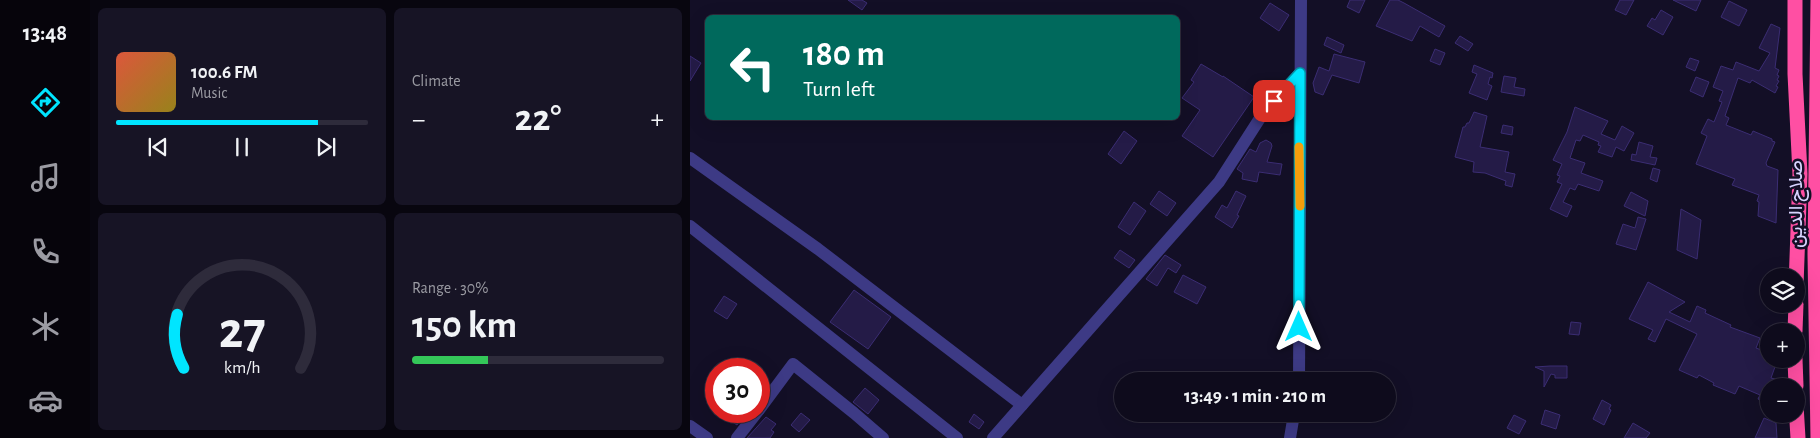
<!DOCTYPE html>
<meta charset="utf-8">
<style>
:root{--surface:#0e0b1c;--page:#171425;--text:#f1f3f6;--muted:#9b9ba3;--line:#2e2b3b;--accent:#00e5ff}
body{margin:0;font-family:"Alegreya Sans",Vazirmatn,sans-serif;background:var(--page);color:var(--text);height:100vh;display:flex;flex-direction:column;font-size:19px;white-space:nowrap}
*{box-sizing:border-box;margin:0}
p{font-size:16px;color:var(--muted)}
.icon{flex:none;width:28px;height:28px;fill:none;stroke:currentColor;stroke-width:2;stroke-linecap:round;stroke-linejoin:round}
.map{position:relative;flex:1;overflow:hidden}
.details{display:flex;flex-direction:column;gap:8px;padding:8px;background:#08060f;width:600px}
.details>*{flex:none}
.banner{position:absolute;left:15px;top:15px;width:475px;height:105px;border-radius:8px;box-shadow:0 5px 20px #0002,0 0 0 1px var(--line);background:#00695c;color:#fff;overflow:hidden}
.buttons{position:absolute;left:1070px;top:268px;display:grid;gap:10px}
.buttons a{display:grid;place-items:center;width:45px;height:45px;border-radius:50%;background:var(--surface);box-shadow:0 5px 20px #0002,0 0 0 1px var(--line);font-size:25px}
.speed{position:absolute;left:15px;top:358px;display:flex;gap:10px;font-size:25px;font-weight:700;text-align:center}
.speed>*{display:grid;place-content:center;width:65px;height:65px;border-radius:50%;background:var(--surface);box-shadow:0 5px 20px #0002,0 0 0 1px var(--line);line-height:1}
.speed .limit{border:8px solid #d22;background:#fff;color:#111}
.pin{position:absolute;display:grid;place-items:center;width:42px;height:42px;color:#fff;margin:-21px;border-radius:10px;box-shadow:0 2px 8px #0006}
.me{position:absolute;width:55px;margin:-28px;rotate:0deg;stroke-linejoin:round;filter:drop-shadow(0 0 4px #0008)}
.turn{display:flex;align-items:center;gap:18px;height:105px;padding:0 15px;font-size:22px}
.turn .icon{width:65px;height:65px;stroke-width:2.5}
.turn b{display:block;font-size:35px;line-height:42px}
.big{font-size:38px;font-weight:600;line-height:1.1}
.details .tile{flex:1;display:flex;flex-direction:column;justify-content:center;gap:8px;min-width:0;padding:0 18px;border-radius:8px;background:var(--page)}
.details .dial{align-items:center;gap:0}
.dial svg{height:130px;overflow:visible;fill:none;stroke:var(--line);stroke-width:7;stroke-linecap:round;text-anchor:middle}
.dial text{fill:var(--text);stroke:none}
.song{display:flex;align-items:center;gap:15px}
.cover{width:60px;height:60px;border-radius:8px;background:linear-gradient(135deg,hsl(10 70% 55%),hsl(50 70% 35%))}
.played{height:5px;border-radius:2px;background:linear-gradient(90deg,var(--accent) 80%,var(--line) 80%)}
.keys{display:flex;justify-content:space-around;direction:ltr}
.heat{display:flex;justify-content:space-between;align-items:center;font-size:28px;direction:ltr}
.charge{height:8px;border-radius:4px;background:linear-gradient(90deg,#34c759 30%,var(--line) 0)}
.details .tiles{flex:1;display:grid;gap:8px;grid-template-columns:repeat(2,1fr)}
.trip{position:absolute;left:424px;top:372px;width:282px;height:50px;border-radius:25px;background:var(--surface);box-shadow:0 5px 20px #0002,0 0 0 1px var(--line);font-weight:600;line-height:50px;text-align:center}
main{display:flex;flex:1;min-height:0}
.tabs{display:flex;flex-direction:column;width:90px;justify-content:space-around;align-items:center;background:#06040b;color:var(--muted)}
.tabs .icon{width:35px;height:35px}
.tabs .active{color:var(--accent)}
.tabs b{font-size:22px;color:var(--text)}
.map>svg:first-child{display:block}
</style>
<main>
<nav class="tabs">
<b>13:48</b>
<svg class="icon active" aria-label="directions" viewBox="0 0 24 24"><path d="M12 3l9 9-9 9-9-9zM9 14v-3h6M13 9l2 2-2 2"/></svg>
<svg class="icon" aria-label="music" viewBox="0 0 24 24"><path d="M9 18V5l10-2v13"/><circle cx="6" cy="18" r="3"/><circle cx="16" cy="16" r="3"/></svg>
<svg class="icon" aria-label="phone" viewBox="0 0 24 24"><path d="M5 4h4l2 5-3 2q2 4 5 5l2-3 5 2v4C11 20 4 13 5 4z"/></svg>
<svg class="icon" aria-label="climate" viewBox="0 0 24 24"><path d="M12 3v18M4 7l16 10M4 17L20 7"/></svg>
<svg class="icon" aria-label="car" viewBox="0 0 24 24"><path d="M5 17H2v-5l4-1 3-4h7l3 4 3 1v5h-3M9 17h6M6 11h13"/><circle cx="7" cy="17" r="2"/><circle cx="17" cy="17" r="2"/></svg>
</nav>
<section class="details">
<div class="tiles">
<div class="tile">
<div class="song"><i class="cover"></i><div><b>100.6 FM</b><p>Music</p></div></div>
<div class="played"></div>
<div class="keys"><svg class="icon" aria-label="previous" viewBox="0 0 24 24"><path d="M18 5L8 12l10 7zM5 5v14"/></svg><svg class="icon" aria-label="pause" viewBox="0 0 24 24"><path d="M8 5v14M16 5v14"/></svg><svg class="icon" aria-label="next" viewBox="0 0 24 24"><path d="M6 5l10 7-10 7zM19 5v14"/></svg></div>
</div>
<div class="tile"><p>Climate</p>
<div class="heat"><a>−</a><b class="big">22°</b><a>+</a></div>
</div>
<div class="tile dial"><svg viewBox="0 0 100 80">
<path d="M14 69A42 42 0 1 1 86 69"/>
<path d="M14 69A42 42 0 0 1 10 36" stroke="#00e5ff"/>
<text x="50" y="56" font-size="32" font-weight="700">27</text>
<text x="50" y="72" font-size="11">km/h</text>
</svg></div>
<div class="tile"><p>Range · 30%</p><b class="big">150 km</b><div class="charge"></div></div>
</div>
</section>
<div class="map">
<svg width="1130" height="438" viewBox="0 0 1130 438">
<rect width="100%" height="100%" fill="#130f26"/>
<g fill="#241b47" stroke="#3b2d73">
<polygon points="158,0 172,0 177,3 172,10"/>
<polygon points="660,0 675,0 669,13 657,7"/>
<polygon points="700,0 708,0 714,3 755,26 749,37 730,26 722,41 686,26"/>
<polygon points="930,0 944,0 936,15 925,10"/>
<polygon points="983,0 1011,0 1006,11"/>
<polygon points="1039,1 1057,10 1049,26 1031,17"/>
<polygon points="580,3 599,15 589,31 570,18"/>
<polygon points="971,10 983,17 973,35 957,26 962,18 965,20"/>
<polygon points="1081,24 1090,28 1085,68 1089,70 1087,75 1089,76 1087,80 1089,81 1086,86 1088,87 1085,93 1062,80 1060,83 1048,78 1035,116 1039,118 1036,125 1061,135 1063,131 1082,139 1082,141 1085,142 1076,163 1077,166 1088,170 1086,223 1068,216 1069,202 1067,201 1069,195 1042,185 1045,179 1006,164 1017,136 1011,133 1018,119 1024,122 1032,102 1029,101 1033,91 1023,87 1031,66 1043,70 1046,62 1069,71 1080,53 1069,48"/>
<polygon points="770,36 783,44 778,51 765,43"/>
<polygon points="637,37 654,45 651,53 634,45"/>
<polygon points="745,49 755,53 750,65 740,61"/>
<polygon points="644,54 675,62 669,83 642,75 633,95 625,92 623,83 629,67 639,71"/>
<polygon points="0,56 11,63 0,81"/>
<polygon points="1000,58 1009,61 1005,71 996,67"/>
<polygon points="511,64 533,77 533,76 564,97 523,157 492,136 510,110 492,98 504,82 501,80"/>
<polygon points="784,65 803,73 802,78 800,77 798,84 802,86 797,100 779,93 787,74 782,72"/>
<polygon points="814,76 826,78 824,87 835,89 834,96 811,92"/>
<polygon points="1006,77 1019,82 1013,97 1000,91"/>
<polygon points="885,107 918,121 911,134 925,140 932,126 944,133 934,151 926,147 922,157 908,152 911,146 908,145 909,142 893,135 890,141 886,140 880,158 895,163 891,173 913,181 909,191 888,184 885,190 880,188 873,202 882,206 877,217 860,209 872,184 867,182 870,176 867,175 872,164 863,160 877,132"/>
<polygon points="784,112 797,116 790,147 819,152 815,172 825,174 822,187 815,185 816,181 795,173 783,172 784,162 765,157 773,127 775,127 777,123 779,123"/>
<polygon points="813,125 823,127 822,135 811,133"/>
<polygon points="434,131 447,141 431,164 418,154"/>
<polygon points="576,140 581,143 582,146 577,162 592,164 590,175 569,172 567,182 552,179 553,173 547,169 560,149 566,152 570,143"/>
<polygon points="949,142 963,146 960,157 967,158 965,165 941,160 942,154 946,155"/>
<polygon points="963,168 970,170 967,182 960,179"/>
<polygon points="469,191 486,203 477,216 460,204"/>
<polygon points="546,191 556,196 547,215 549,216 542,228 525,217 532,205 537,208"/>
<polygon points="941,192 958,201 955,216 934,206"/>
<polygon points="444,202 456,211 440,235 428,227"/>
<polygon points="991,209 1011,220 1007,259 987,250"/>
<polygon points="948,217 956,219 946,250 926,244 933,224 945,228"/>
<polygon points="430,250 445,260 439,268 424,258"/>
<polygon points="475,255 491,265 486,273 478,268 467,286 456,279"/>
<polygon points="493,275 516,287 507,304 484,292"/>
<polygon points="958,282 995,302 979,312 1000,322 1007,306 1016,310 1015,313 1041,325 1040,327 1070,338 1066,348 1079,353 1079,359 1086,359 1084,363 1086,364 1081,378 1085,379 1085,386 1079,386 1079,404 1068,399 1070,395 1049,386 1045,394 1023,385 1024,383 1009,375 1007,378 989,370 1007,334 976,319 965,342 958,339 963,330 939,319"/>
<polygon points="164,290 201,317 178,349 140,322"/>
<polygon points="34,296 47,304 37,319 24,311"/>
<polygon points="881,322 891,323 889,335 879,334"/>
<polygon points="860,366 877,366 877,378 865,378 865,375 861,374 854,387 854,371 845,367"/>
<polygon points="175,388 189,400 178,414 163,402"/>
<polygon points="912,400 921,405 919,409 921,410 914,425 903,419"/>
<polygon points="855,410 870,415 866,429 851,424"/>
<polygon points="49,411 54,415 47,425 41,421"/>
<polygon points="111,413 120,420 109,432 101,425"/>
<polygon points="284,414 294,422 289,429 279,422"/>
<polygon points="824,415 836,421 829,434 817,428"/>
<polygon points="76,417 86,424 81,430 84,432 80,438 57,438"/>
<polygon points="1074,418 1086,423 1087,438 1065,438"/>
<polygon points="943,423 960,433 956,438 934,438"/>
</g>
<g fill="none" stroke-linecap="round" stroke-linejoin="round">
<g stroke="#3d3a85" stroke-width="12">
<polyline points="0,158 128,249 332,405"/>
<polyline points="0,226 267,438"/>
<polyline points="609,381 611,0"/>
<polyline points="69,410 103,364 164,413 193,438"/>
<polyline points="0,426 17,438"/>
<polyline points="47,438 68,411"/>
<polyline points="303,438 529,182 572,115 610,73"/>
<polyline points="600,438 604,414"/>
</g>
<g stroke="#ff4fa3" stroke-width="15">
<polyline points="1105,0 1105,74 1110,174 1106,286"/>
<polyline points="1128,0 1125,254 1128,438"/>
<polyline points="1105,331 1106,304"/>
<polyline points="1105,359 1106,386"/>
<polyline points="1106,405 1108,438"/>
</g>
</g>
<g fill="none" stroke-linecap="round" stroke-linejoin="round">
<defs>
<polyline id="route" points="584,101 610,73 609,327"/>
</defs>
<use href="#route" stroke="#0095a6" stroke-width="12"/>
<use href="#route" stroke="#00e5ff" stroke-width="9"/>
<polyline stroke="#f59e0b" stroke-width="9" points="609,147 610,206"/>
</g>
<g text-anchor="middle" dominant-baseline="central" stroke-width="5" stroke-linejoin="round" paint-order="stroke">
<g font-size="20" fill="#d9d4ff" stroke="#130f26">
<text transform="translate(1106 204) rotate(-90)">صلاح الدين</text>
</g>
</g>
</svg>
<div class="buttons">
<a><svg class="icon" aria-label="layers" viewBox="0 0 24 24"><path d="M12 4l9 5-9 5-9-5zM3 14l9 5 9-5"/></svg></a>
<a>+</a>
<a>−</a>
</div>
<div class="speed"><div class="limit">30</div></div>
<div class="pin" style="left:584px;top:101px;background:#d93025"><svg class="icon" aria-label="arrive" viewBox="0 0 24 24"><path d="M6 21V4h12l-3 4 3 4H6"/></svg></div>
<svg class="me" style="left:609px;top:327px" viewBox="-20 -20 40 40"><path d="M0-17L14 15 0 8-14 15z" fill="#00e5ff" stroke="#fff" stroke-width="4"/></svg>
<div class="trip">13:49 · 1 min · 210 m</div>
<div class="banner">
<div class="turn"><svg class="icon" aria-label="left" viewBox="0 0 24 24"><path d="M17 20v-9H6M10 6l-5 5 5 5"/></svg><div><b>180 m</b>Turn left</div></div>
</div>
</div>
</main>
